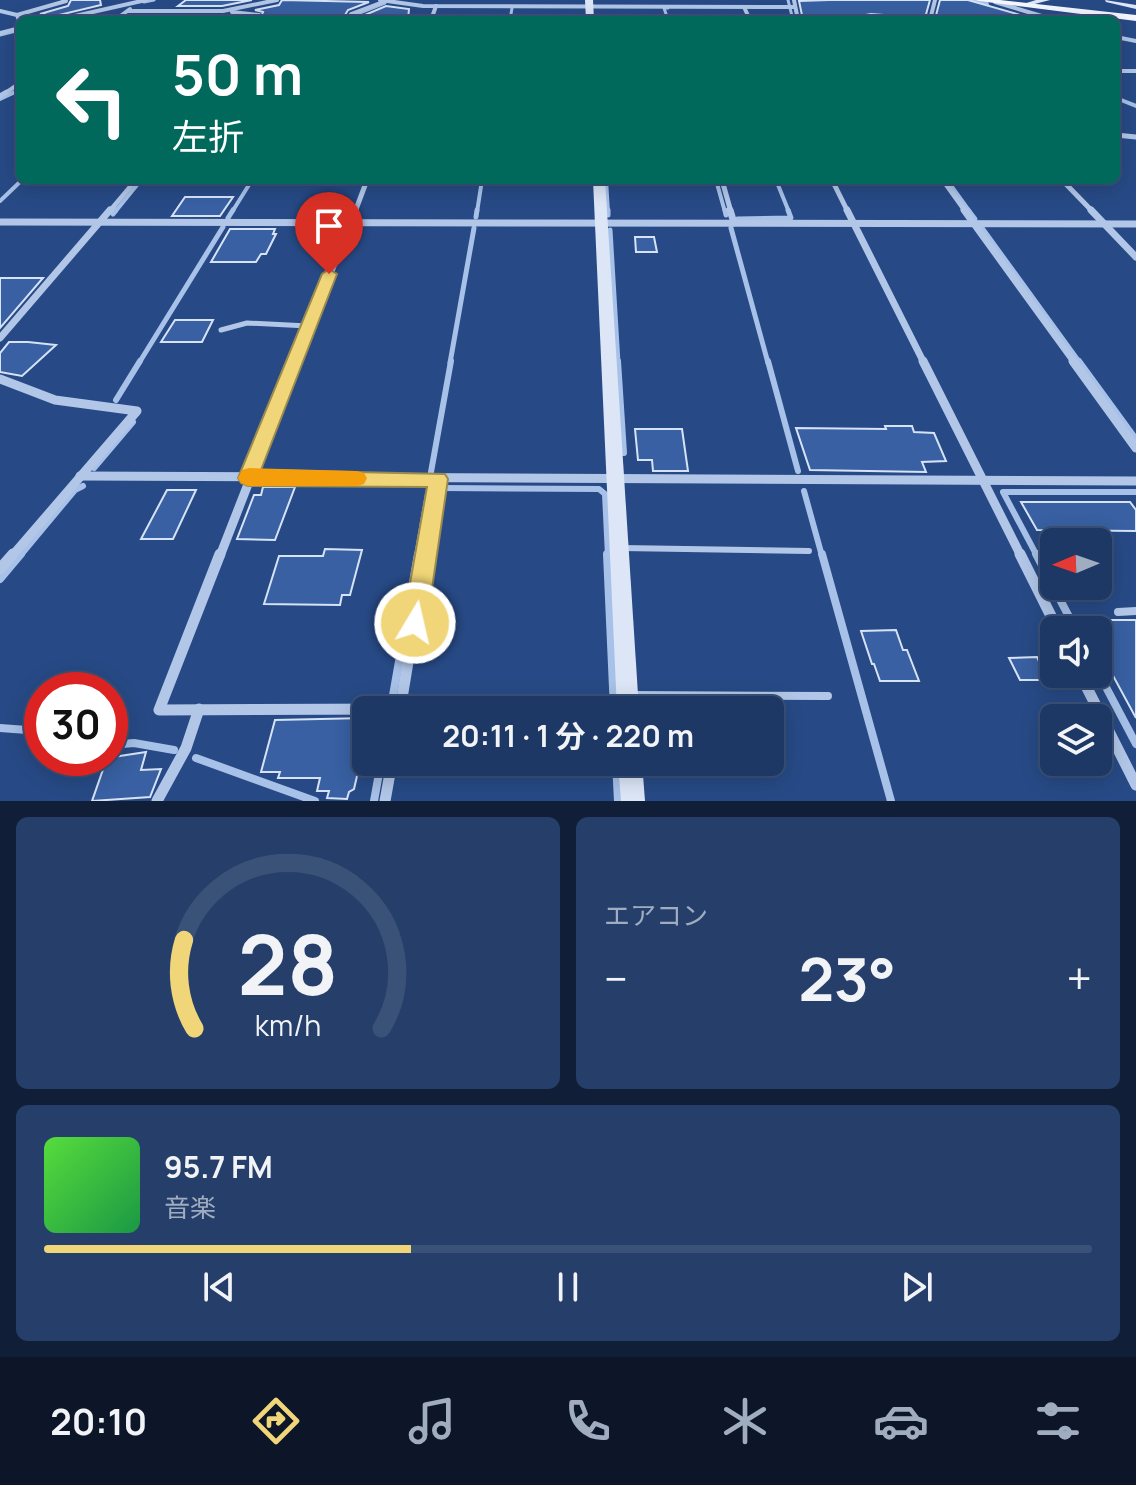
<!DOCTYPE html>
<html lang="ja">
<meta charset="utf-8">
<style>
:root{--surface:#1d3864;--page:#253f6a;--text:#f1f3f6;--muted:#a0acbf;--line:#3b5278;--accent:#f0d678}
body{margin:0;font-family:Manrope,"Noto Sans JP",sans-serif;background:var(--page);color:var(--text);height:100vh;display:flex;flex-direction:column;font-size:30px;white-space:nowrap}
*{box-sizing:border-box;margin:0}
p{font-size:26px;color:var(--muted)}
.icon{flex:none;width:44px;height:44px;fill:none;stroke:currentColor;stroke-width:2;stroke-linecap:round;stroke-linejoin:round}
.map{position:relative;height:801px;overflow:hidden}
.sheet{display:flex;flex-direction:column;gap:16px;padding:16px;background:#101f37;flex:1}
.sheet>*{flex:none}
.hud{position:absolute;left:16px;top:16px;width:1104px;height:168px;border-radius:12px;box-shadow:0 4px 20px #0003,0 0 0 2px var(--line);background:#00695c;color:#fff;overflow:hidden}
.needle{width:52px;rotate:268deg}
.buttons{position:absolute;left:1040px;top:528px;display:grid;gap:16px}
.buttons a{display:grid;place-items:center;width:72px;height:72px;border-radius:12px;background:var(--surface);box-shadow:0 4px 20px #0003,0 0 0 2px var(--line);font-size:40px}
.speed{position:absolute;left:24px;top:672px;display:flex;gap:16px;font-size:40px;font-weight:700;text-align:center}
.speed>*{display:grid;place-content:center;width:104px;height:104px;border-radius:50%;background:var(--surface);box-shadow:0 4px 20px #0003,0 0 0 2px var(--line);line-height:1}
.speed .limit{border:12px solid #d22;background:#fff;color:#111}
.pin{position:absolute;display:grid;place-items:center;width:68px;height:68px;color:#fff;margin:-82px -34px;border-radius:50% 50% 50% 0;rotate:-45deg;box-shadow:0 0 8px #0007}
.pin .icon{rotate:45deg}
.me{position:absolute;width:88px;margin:-44px;rotate:9deg;stroke-linejoin:round;filter:drop-shadow(0 0 6px #0008)}
.turn{display:flex;align-items:center;gap:28px;height:168px;padding:0 24px;font-size:36px}
.turn .icon{width:104px;height:104px;stroke-width:2.5}
.turn b{display:block;font-size:56px;line-height:68px}
.big{font-size:60px;font-weight:700;line-height:1.1}
.sheet .tile{flex:1;display:flex;flex-direction:column;justify-content:center;gap:12px;min-width:0;padding:0 28px;border-radius:12px;background:var(--page)}
.sheet .dial{align-items:center;gap:0}
.dial svg{height:208px;overflow:visible;fill:none;stroke:var(--line);stroke-width:7;stroke-linecap:round;text-anchor:middle}
.dial text{fill:var(--text);stroke:none}
.song{display:flex;align-items:center;gap:24px}
.cover{width:96px;height:96px;border-radius:12px;background:linear-gradient(135deg,hsl(110 70% 55%),hsl(140 70% 35%))}
.played{height:8px;border-radius:4px;background:linear-gradient(90deg,var(--accent) 35%,var(--line) 35%)}
.keys{display:flex;justify-content:space-around;direction:ltr}
.heat{display:flex;justify-content:space-between;align-items:center;font-size:44px;direction:ltr}
.sheet .tiles{flex:1;display:grid;gap:16px;grid-template-columns:1fr 1fr}
.tile:last-child{grid-column:span 2}
.trip{position:absolute;left:352px;top:696px;width:432px;height:80px;border-radius:12px;background:var(--surface);box-shadow:0 4px 20px #0003,0 0 0 2px var(--line);font-weight:700;line-height:80px;text-align:center}
.tabs{display:flex;height:128px;justify-content:space-around;align-items:center;background:#0c1628;color:var(--muted)}
.tabs .icon{width:56px;height:56px}
.tabs .on{color:var(--accent)}
.tabs b{font-size:36px;color:var(--text)}
.map>svg:first-child{display:block}
</style>
<div class="map">
<svg width="1136" height="801" viewBox="0 0 1136 801">
<rect width="100%" height="100%" fill="#274a86"/>
<g fill="none" stroke-linecap="round" stroke-linejoin="round">
<g stroke="#a7c1e8" stroke-width="3">
<polyline points="788,0 793,20"/>
<polyline points="956,0 987,3 992,20"/>
<polyline points="144,2 154,0"/>
<polyline points="668,8 664,8 668,20"/>
<polyline points="357,14 385,3"/>
<polyline points="510,20 512,8"/>
<polyline points="0,35 20,30"/>
<polyline points="11,94 20,89"/>
</g>
<g stroke="#a7c1e8" stroke-width="4">
<polyline points="1116,98 1136,106"/>
<polyline points="0,99 15,92"/>
<polyline points="606,180 608,212"/>
<polyline points="716,180 725,212"/>
<polyline points="776,180 789,212"/>
<polyline points="947,180 970,212"/>
<polyline points="0,201 22,180"/>
<polyline points="115,212 141,180"/>
<polyline points="232,212 252,180"/>
<polyline points="477,212 482,180"/>
</g>
<g stroke="#a7c1e8" stroke-width="5">
<polyline points="608,210 608,215"/>
<polyline points="725,210 726,215"/>
<polyline points="968,210 975,219"/>
<polyline points="113,214 116,210"/>
<polyline points="476,217 477,210"/>
<polyline points="228,218 233,210"/>
<polyline points="737,219 791,218 788,210"/>
<polyline points="731,228 768,363"/>
<polyline points="982,228 1080,363"/>
<polyline points="610,230 618,363"/>
<polyline points="139,363 223,227"/>
<polyline points="450,363 474,228"/>
</g>
<g stroke="#a7c1e8" stroke-width="6">
<polyline points="618,361 624,453"/>
<polyline points="768,361 798,471"/>
<polyline points="1079,361 1136,439"/>
<polyline points="116,400 140,361"/>
<polyline points="94,468 133,422"/>
<polyline points="431,472 451,361"/>
<polyline points="442,488 599,489 605,494 608,556"/>
<polyline points="804,491 822,556"/>
<polyline points="20,556 75,490 83,486"/>
<polyline points="417,556 428,494"/>
<polyline points="1037,556 1003,492 1136,492"/>
</g>
<g stroke="#a7c1e8" stroke-width="8">
<polyline points="607,554 614,710"/>
<polyline points="822,554 891,801"/>
<polyline points="1036,554 1076,630"/>
<polyline points="0,579 21,554"/>
<polyline points="1098,672 1136,744"/>
<polyline points="392,701 418,554"/>
<polyline points="0,728 27,730 42,736"/>
<polyline points="110,745 134,743 174,750"/>
<polyline points="196,758 315,801"/>
<polyline points="616,762 618,801"/>
<polyline points="374,801 381,762"/>
</g>
</g>
<g fill="#3860a2" stroke="#d6e2f6" stroke-width="2">
<polygon points="71,0 100,0 101,5 55,16 40,14 68,6"/>
<polygon points="186,0 252,0 222,6 178,6"/>
<polygon points="282,0 369,2 348,10 342,20 164,20 166,16 228,15 260,20 263,12 255,10 279,5"/>
<polygon points="829,0 930,0 925,18 871,14 859,16 859,20 803,20 799,1"/>
<polygon points="940,0 968,0 1038,20 935,19"/>
<polygon points="386,6 409,9 408,19 353,20"/>
<polygon points="185,197 233,197 220,216 172,216"/>
<polygon points="230,229 275,229 273,234 276,234 266,254 261,254 256,262 211,262"/>
<polygon points="635,237 654,237 657,252 636,252"/>
<polygon points="0,278 43,278 0,328"/>
<polygon points="175,320 213,320 202,342 161,342"/>
<polygon points="9,342 28,342 56,345 22,376 0,372 0,353"/>
<polygon points="885,426 912,426 914,432 934,433 946,461 922,462 926,472 810,470 796,428 886,429"/>
<polygon points="635,429 682,429 688,471 653,471 652,460 638,460"/>
<polygon points="263,487 295,487 275,540 237,539 254,495 261,495"/>
<polygon points="167,490 196,490 173,539 141,539"/>
<polygon points="1021,502 1130,502 1136,510 1136,531 1037,530"/>
<polygon points="325,549 362,550 350,595 342,595 340,605 264,604 279,556 323,556"/>
<polygon points="1098,620 1136,620 1136,718 1098,648"/>
<polygon points="896,630 903,650 907,650 919,681 880,681 874,664 872,664 861,631"/>
<polygon points="1037,657 1048,680 1020,680 1009,658"/>
<polygon points="366,718 366,737 354,789 349,792 347,799 327,798 329,791 317,791 320,778 278,778 280,772 261,772 275,720"/>
<polygon points="146,752 141,770 161,769 150,797 92,801 107,758"/>
</g>
<g fill="none" stroke-linecap="round" stroke-linejoin="round">
<polyline stroke="#b2c7e8" stroke-width="5" points="221,330 247,323 308,326"/>
<polyline stroke="#b2c7e8" stroke-width="6" points="622,548 809,551"/>
<g stroke="#b2c7e8" stroke-width="8">
<polyline points="1118,612 1136,611"/>
<polyline points="630,695 828,696"/>
</g>
<g stroke="#b2c7e8" stroke-width="4">
<polyline points="380,0 423,6 795,7"/>
<polyline points="794,0 798,20"/>
<polyline points="995,2 1055,20"/>
<polyline points="744,7 750,20"/>
<polyline points="0,11 17,15 19,20"/>
<polyline points="128,11 223,11 277,0"/>
<polyline points="232,12 259,15"/>
<polyline points="17,15 66,1 63,0"/>
<polyline points="57,20 146,0"/>
<polyline points="115,20 130,9"/>
<polyline points="347,20 351,14 383,2"/>
<polyline points="431,20 436,6"/>
<polyline points="868,20 887,20"/>
<polyline points="930,20 935,0"/>
<polyline points="0,33 20,28"/>
<polyline points="1116,37 1136,41"/>
<polyline points="1116,71 1136,71"/>
<polyline points="4,94 20,83"/>
</g>
<g stroke="#b2c7e8" stroke-width="5">
<polyline points="0,96 7,92"/>
<polyline points="1116,135 1136,137"/>
<polyline points="722,180 731,212"/>
<polyline points="832,180 848,212"/>
<polyline points="943,180 966,212"/>
<polyline points="1062,180 1093,212"/>
<polyline points="109,212 136,180"/>
<polyline points="355,212 367,180"/>
</g>
<g stroke="#b2c7e8" stroke-width="7">
<polyline points="730,210 734,223"/>
<polyline points="847,210 924,363"/>
<polyline points="964,210 1075,363"/>
<polyline points="1091,210 1136,257"/>
<polyline points="0,222 1136,224"/>
<polyline points="0,338 110,210"/>
<polyline points="295,363 355,210"/>
</g>
<g stroke="#b2c7e8" stroke-width="9">
<polyline points="923,361 1021,556"/>
<polyline points="1073,361 1136,448"/>
<polyline points="0,379 55,400 137,411 12,556"/>
<polyline points="80,476 1136,481"/>
<polyline points="220,556 296,361"/>
<polyline points="425,556 438,479"/>
</g>
<g stroke="#b2c7e8" stroke-width="11">
<polyline points="220,554 159,710 401,709"/>
<polyline points="1020,554 1058,630"/>
<polyline points="0,569 13,554"/>
<polyline points="1080,674 1136,785"/>
<polyline points="400,710 426,554"/>
<polyline points="157,801 186,748 199,709"/>
<polyline points="385,801 392,762"/>
</g>
<g fill="#dce6f7" fill-rule="evenodd">
<polygon points="585,0 593,0 594,20 586,20"/>
<polygon points="1036,0 1050,0 1027,6 1023,4"/>
<polygon points="1105,0 1136,5 1136,9 1106,2"/>
<polygon points="593,180 605,180 639,710 617,710"/>
<polygon points="618,762 642,762 645,801 621,801"/>
</g>
<polygon fill="#f4f7fe" fill-rule="evenodd" points="971,0 1000,0 1136,15 1136,21"/>
</g>
<polygon fill="#f0d678" stroke="#9c8b4e" stroke-width="2" points="329,269 337,274 261,470 445,474 448,479 427,623 423,630 415,634 406,630 403,623 427,487 248,486 241,483 238,478 322,274"/>
<polygon fill="#f59e0b" points="249,468 357,471 364,473 367,478 364,484 357,486 248,486 241,483 238,478 242,470"/>
</svg>
<div class="buttons">
<a><svg class="needle" viewBox="-14 -14 28 28"><path d="M0-13l5 13h-10z" fill="#e53935"/><path d="M0 13l5-13h-10z" fill="#a0acbf"/></svg></a>
<a><svg class="icon" aria-label="sound" viewBox="0 0 24 24"><path d="M4 9h4l5-4v14l-5-4H4zM17 9q2 3 0 6"/></svg></a>
<a><svg class="icon" aria-label="layers" viewBox="0 0 24 24"><path d="M12 4l9 5-9 5-9-5zM3 14l9 5 9-5"/></svg></a>
</div>
<div class="speed"><div class="limit">30</div></div>
<div class="pin" style="left:329px;top:274px;background:#d93025"><svg class="icon" aria-label="arrive" viewBox="0 0 24 24"><path d="M6 21V4h12l-3 4 3 4H6"/></svg></div>
<svg class="me" style="left:415px;top:623px" viewBox="-20 -20 40 40"><circle r="17" fill="#f0d678" stroke="#fff" stroke-width="3"/><path d="M0-11L8 9 0 5-8 9z" fill="#fff"/></svg>
<div class="trip">20:11 · 1 分 · 220 m</div>
<div class="hud">
<div class="turn"><svg class="icon" aria-label="left" viewBox="0 0 24 24"><path d="M17 20v-9H6M10 6l-5 5 5 5"/></svg><div><b>50 m</b>左折</div></div>
</div>
</div>
<section class="sheet">
<div class="tiles">
<div class="tile dial"><svg viewBox="0 0 100 80">
<path d="M14 69A42 42 0 1 1 86 69"/>
<path d="M14 69A42 42 0 0 1 10 35" stroke="#f0d678"/>
<text x="50" y="56" font-size="32" font-weight="700">28</text>
<text x="50" y="72" font-size="11">km/h</text>
</svg></div>
<div class="tile"><p>エアコン</p>
<div class="heat"><a>−</a><b class="big">23°</b><a>+</a></div>
</div>
<div class="tile">
<div class="song"><i class="cover"></i><div><b>95.7 FM</b><p>音楽</p></div></div>
<div class="played"></div>
<div class="keys"><svg class="icon" aria-label="previous" viewBox="0 0 24 24"><path d="M18 5L8 12l10 7zM5 5v14"/></svg><svg class="icon" aria-label="pause" viewBox="0 0 24 24"><path d="M8 5v14M16 5v14"/></svg><svg class="icon" aria-label="next" viewBox="0 0 24 24"><path d="M6 5l10 7-10 7zM19 5v14"/></svg></div>
</div>
</div>
</section>
<nav class="tabs">
<b>20:10</b>
<svg class="icon on" aria-label="directions" viewBox="0 0 24 24"><path d="M12 3l9 9-9 9-9-9zM9 14v-3h6M13 9l2 2-2 2"/></svg>
<svg class="icon" aria-label="music" viewBox="0 0 24 24"><path d="M9 18V5l10-2v13"/><circle cx="6" cy="18" r="3"/><circle cx="16" cy="16" r="3"/></svg>
<svg class="icon" aria-label="phone" viewBox="0 0 24 24"><path d="M5 4h4l2 5-3 2q2 4 5 5l2-3 5 2v4C11 20 4 13 5 4z"/></svg>
<svg class="icon" aria-label="climate" viewBox="0 0 24 24"><path d="M12 3v18M4 7l16 10M4 17L20 7"/></svg>
<svg class="icon" aria-label="car" viewBox="0 0 24 24"><path d="M5 17H2v-5l4-1 3-4h7l3 4 3 1v5h-3M9 17h6M6 11h13"/><circle cx="7" cy="17" r="2"/><circle cx="17" cy="17" r="2"/></svg>
<svg class="icon" aria-label="filters" viewBox="0 0 24 24"><path d="M4 7h16M4 17h16"/><circle cx="9" cy="7" r="2"/><circle cx="15" cy="17" r="2"/></svg>
</nav>
